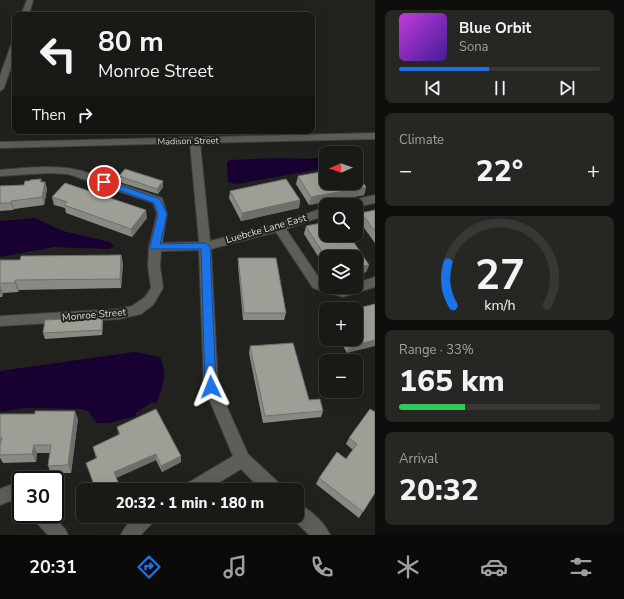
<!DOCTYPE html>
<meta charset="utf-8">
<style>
:root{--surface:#191a16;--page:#262723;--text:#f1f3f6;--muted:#9fa1a1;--line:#373835;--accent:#1a73e8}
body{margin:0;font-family:"Nunito Sans",sans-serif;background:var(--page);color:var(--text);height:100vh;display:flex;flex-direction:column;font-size:15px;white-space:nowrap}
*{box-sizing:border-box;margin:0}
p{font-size:13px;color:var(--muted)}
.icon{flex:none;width:22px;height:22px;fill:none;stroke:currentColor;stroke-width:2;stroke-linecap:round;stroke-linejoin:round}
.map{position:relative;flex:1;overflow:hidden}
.details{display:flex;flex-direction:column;gap:10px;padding:10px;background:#0e0e0c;width:249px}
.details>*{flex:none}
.banner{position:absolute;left:12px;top:12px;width:303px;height:122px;border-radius:8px;box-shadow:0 4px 16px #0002,0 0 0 1px var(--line);background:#191a16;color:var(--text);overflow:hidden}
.needle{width:26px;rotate:268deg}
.fabs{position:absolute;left:319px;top:146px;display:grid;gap:8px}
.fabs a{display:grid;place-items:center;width:44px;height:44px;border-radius:8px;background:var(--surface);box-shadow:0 4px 16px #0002,0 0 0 1px var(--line);font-size:20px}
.speed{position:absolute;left:12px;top:471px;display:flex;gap:8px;font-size:20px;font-weight:700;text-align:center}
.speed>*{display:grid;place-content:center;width:52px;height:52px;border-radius:50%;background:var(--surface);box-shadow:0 4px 16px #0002,0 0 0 1px var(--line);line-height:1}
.speed .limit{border:2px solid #111;border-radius:6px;background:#fff;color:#111}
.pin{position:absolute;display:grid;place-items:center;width:34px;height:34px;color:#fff;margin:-17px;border:2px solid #fff;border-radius:50%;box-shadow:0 1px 4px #0007}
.me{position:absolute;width:44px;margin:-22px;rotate:358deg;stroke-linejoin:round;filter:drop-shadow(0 0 3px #0008)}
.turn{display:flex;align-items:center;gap:14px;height:84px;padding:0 20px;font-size:18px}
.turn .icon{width:52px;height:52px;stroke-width:2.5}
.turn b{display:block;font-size:28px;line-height:34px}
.then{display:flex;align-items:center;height:38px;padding:0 20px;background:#0003;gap:8px;font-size:15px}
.big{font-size:30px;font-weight:800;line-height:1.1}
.details .widget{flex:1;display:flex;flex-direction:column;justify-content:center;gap:6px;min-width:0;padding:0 14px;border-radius:8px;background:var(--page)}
.details .dial{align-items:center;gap:0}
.dial svg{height:104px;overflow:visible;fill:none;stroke:var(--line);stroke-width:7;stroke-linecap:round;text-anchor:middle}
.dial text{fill:var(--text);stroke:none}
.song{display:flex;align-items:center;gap:12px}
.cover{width:48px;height:48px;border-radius:6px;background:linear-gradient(135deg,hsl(290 70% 55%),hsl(260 70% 35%))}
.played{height:4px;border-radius:2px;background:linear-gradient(90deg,var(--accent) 45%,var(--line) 45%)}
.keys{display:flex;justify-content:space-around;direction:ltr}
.heat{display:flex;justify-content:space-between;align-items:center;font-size:22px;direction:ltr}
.charge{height:6px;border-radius:3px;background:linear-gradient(90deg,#34c759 33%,var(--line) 0)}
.trip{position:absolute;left:76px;top:483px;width:228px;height:40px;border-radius:8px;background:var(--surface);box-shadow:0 4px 16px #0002,0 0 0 1px var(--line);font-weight:800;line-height:40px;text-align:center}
.menu{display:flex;height:64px;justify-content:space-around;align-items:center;background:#0a0a09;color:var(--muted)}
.menu .icon{width:28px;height:28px}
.menu .selected{color:var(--accent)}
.menu b{font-size:18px;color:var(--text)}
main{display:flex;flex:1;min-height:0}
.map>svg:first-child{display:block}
</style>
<main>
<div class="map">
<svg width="375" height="535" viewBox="0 0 375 535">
<rect width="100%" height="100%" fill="#21221d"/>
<g fill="#180032">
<polygon points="320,157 326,157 326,168 237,184 228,182 227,162 230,160 281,158 312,159"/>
<polygon points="35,218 63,231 110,242 114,246 109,249 54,247 0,257 0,221"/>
<path d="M134 352 160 357C168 373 163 388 156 403L152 402 136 413V416L109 423H97L88 411 81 409 26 408 0 412V371Z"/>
</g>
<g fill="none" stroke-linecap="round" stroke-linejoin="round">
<defs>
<g id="minor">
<polygon points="27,0 33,0 29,15 21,15"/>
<polygon points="12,42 15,42 15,56 4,88 0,91 0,76"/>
<path d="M375 133V139L200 143 210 241 277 224 326 207V215L286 229 321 281 326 283V287H356V283L375 277V287L343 297 313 288 276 232 211 249 218 387 248 454 280 484 282 490H262L241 469 207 490H184L186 484 233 456 204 387 199 250 161 251 160 266 163 288 153 305 141 314 119 319 0 326V316L119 309 132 306 145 297 151 288 148 266 149 247 157 214 153 203 68 174 49 173 0 176V170C27 168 55 164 82 171L162 198 167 214 162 243 199 242 190 143 0 148V142Z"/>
<polygon points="375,195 375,203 356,207 356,205 342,205 343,202"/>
<polygon points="10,485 21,489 21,505 10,501 0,505 0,489"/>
<path d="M297 504C309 508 325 523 330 535H309L290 516H297Z"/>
<polygon points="32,514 51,514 65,529 68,535 48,535 34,520"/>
<path d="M134 516H157C154 524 146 528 141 535H121L124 529Z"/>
</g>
</defs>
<use href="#minor" stroke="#3e3f3a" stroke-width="2"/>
<use href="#minor" fill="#5c5e57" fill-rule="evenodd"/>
</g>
<g fill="#878982">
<polygon points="119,176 163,181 163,187 158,194 119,182"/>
<polygon points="298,176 366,187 364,195 309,205 296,184"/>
<polygon points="41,179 42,182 45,182 47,189 44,205 14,209 13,210 0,211 0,186 24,185 30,181"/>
<polygon points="230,191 300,200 299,208 241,221 229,198"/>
<polygon points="52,197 147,218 132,237 66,213 65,208 54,205"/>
<polygon points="375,210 375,243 359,221 361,213"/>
<polygon points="306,226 369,265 366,272 356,275 356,257 326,257 326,269 304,234"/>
<polygon points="121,255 123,264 121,288 19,290 18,292 3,293 2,297 0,297 0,260 20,260"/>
<polygon points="238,258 286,313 284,320 243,320 238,266"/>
<polygon points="102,317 103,322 102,335 45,339 43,333"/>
<polygon points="339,339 356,339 347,353"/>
<polygon points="250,346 309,400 323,411 321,417 263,423 249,353"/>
<polygon points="370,409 375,493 359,518 316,484 319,478 346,459 353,450 346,444 349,438"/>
<polygon points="0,414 78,419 71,473 51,473 48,466 50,453 37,453 36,462 3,463 0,458"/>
<polygon points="117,427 181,462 162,472 156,460 116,478 121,490 96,490 86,463 96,458 93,447 119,435"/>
</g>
<g fill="#6e6f6a">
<polygon points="163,181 163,187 158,194 157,189"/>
<polygon points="45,182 47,189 44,205 42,197"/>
<polygon points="366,187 364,195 309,205 311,197"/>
<polygon points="300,200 299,208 241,221 242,213"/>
<polygon points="11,201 14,209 13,210 11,203"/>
<polygon points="146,210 147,218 132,237 131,229"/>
<polygon points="121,255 123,264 121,288 120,279"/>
<polygon points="369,265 366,272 356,275 356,267"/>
<polygon points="15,280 19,290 18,292 15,283"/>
<polygon points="0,285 3,293 2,297 0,293"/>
<polygon points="102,317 103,322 102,335"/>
<polygon points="375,340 375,346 347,353 350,346"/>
<polygon points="75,411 78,419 71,473 68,465"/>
<polygon points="34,445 37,453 36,462 32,454"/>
<polygon points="156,454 156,460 115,478 114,472"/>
<polygon points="181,456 181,462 162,472 161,466"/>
</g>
<g fill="#9d9f97" stroke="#6e6f6a">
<polygon points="125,169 163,181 157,189 119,176"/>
<polygon points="326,171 326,183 356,183 356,173 366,187 311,197 298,176"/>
<polygon points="41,179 40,182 45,182 42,197 11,201 11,203 0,203 0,186 24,185 25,181 30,181 30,180"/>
<polygon points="286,179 300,200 242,213 230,191"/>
<polygon points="65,183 146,210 131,229 64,205 67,202 52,197"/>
<polygon points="375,210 375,231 361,213"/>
<polygon points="326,222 326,235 349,235 369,265 356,267 356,257 326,257 326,258 306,226"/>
<polygon points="121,255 120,279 15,280 15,283 0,283 0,260 20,260 21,256"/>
<polygon points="238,258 276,258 286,313 244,313"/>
<polygon points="375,304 375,340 350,346 346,339 356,339 356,309 354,309"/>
<polygon points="102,317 102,330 43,333 45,320"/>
<polygon points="293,343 309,400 320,399 323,411 265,416 250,346"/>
<polygon points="156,409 181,456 161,466 156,454 114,472 121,490 96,490 86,463 97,458 93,447 120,434 117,427"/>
<polygon points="370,409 375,412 375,493 363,512 319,478 337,452 346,459 357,444 349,438"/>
<polygon points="35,411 75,411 68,465 48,466 51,445 34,445 32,454 0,455 0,446 2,438 0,438 0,414 35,414"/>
</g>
<polygon fill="#1a73e8" stroke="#114b97" points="104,180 160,199 167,214 160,244 205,243 210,246 216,387 215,391 211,392 207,391 205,387 201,249 151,249 150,247 158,214 154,203 102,184 100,182"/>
<g text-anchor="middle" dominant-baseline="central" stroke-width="4" stroke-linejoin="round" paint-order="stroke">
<g font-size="9" fill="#dedfdb" stroke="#21221d">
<text transform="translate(188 141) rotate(-1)">Madison Street</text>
</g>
<g font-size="10" fill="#dedfdb" stroke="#21221d">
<text transform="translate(266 229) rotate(-16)">Luebcke Lane East</text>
<text transform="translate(94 315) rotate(-5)">Monroe Street</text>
</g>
</g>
</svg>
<div class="fabs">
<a><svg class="needle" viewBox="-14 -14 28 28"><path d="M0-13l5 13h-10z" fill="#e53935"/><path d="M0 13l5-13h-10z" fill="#9fa1a1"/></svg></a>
<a><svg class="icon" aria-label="search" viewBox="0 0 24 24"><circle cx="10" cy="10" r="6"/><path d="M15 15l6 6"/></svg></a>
<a><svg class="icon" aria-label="layers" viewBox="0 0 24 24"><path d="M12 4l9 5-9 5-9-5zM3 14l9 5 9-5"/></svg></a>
<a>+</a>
<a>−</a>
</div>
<div class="speed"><div class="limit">30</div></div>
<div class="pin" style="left:104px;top:182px;background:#d93025"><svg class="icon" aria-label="arrive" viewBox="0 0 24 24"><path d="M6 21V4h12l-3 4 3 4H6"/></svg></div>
<svg class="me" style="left:211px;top:387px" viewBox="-20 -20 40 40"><path d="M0-17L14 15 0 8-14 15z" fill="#1a73e8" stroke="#fff" stroke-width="4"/></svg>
<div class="trip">20:32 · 1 min · 180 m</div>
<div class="banner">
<div class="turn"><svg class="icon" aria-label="left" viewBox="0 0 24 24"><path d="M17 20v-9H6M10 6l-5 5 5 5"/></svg><div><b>80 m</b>Monroe Street</div></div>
<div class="then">Then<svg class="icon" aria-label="right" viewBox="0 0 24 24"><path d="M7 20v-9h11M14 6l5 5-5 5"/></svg></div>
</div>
</div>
<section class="details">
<div class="widget">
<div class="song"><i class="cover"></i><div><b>Blue Orbit</b><p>Sona</p></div></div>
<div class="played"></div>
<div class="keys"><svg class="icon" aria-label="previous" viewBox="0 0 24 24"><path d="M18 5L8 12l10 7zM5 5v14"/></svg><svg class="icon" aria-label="pause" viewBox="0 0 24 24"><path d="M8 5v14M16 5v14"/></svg><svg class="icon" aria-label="next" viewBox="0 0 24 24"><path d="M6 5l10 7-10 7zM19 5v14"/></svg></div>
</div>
<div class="widget"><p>Climate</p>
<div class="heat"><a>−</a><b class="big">22°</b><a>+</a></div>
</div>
<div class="widget dial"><svg viewBox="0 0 100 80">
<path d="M14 69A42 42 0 1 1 86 69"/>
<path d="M14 69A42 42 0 0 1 10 36" stroke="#1a73e8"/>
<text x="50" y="56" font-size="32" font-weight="700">27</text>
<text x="50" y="72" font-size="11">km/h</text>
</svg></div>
<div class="widget"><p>Range · 33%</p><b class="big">165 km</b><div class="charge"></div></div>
<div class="widget"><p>Arrival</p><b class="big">20:32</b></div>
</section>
</main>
<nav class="menu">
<b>20:31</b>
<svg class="icon selected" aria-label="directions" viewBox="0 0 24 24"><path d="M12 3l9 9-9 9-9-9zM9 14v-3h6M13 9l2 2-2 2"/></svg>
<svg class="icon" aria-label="music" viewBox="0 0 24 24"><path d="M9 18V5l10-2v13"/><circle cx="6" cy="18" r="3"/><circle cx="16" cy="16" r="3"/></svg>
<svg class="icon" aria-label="phone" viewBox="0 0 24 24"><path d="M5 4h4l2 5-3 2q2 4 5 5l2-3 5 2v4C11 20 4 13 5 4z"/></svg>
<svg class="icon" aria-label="climate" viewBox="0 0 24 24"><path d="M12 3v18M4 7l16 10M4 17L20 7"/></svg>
<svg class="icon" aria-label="car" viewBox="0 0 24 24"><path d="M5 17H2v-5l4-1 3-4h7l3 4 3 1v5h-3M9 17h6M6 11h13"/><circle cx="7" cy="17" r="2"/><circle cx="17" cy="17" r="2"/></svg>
<svg class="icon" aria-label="filters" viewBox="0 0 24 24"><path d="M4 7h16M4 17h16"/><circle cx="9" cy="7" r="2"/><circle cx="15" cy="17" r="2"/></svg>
</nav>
